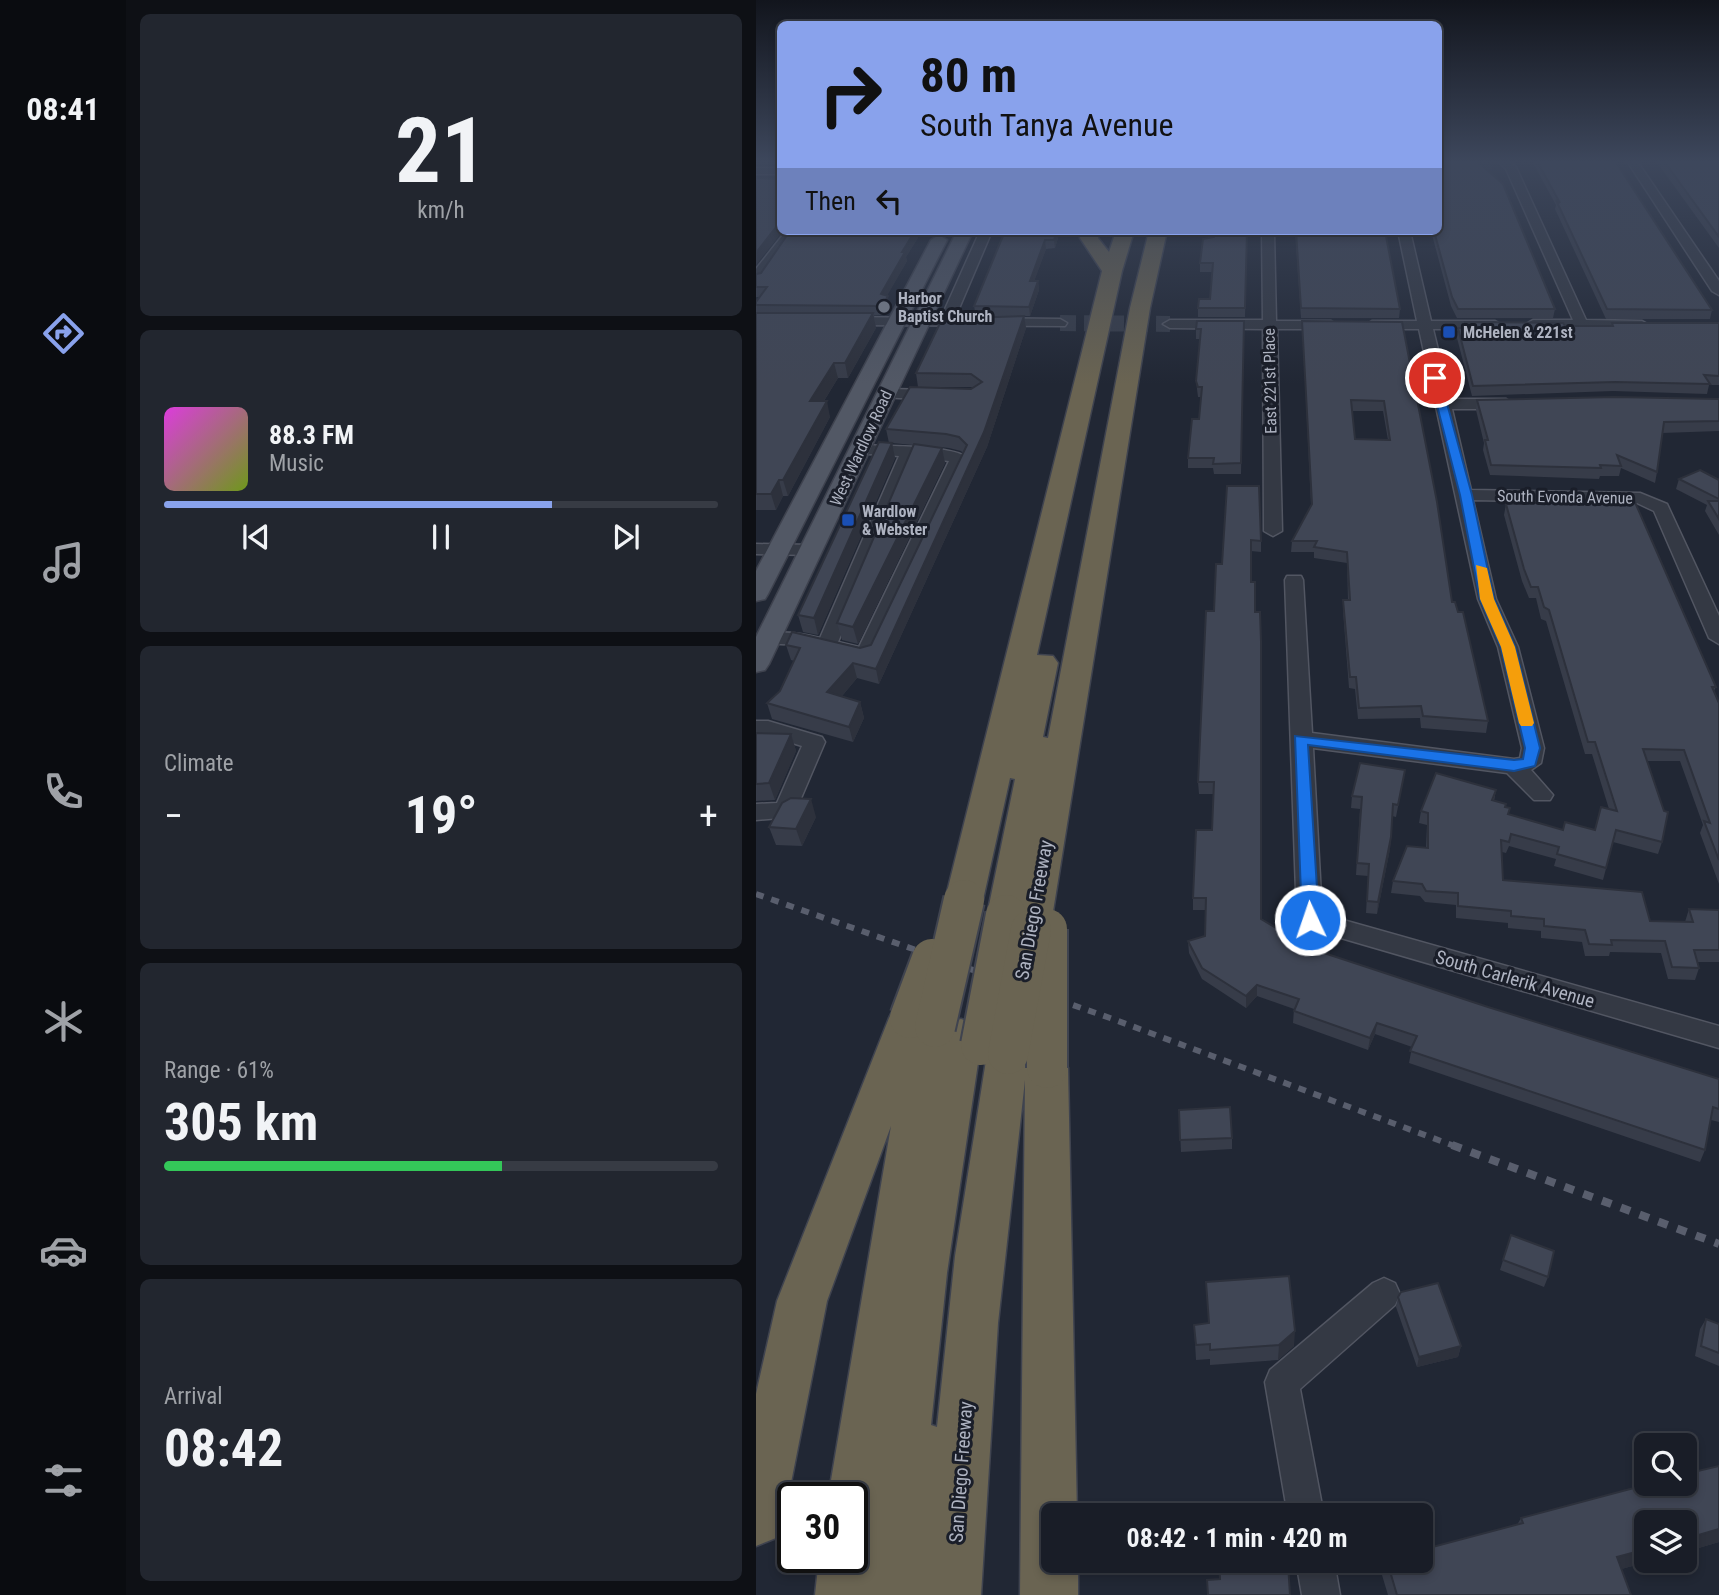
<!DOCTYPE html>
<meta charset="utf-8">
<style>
:root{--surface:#191d27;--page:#22262f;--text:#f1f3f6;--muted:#9fa2a7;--line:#373b44;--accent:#89a2ec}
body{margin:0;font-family:"Roboto Condensed",sans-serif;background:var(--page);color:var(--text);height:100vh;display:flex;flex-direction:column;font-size:26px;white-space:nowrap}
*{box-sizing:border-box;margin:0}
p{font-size:23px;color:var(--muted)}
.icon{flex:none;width:38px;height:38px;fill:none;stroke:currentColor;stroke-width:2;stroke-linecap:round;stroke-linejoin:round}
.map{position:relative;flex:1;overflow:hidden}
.panel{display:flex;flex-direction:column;gap:14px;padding:14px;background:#0e1015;width:630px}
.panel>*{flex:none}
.top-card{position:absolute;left:21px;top:21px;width:665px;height:214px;border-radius:10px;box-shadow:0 4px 10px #0003,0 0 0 2px var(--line);background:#89a2ec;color:#111;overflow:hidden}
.buttons{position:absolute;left:878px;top:1433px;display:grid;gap:14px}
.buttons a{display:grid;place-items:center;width:63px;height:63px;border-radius:10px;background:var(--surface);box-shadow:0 4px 10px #0003,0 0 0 2px var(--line);font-size:35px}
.speed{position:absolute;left:21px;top:1482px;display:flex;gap:14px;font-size:35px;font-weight:700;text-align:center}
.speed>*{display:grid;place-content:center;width:91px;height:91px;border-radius:50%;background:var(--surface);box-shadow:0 4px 10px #0003,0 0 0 2px var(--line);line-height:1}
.speed .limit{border:4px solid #111;border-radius:10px;background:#fff;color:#111}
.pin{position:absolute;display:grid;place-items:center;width:60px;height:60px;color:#fff;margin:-30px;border:4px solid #fff;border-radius:50%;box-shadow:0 2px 7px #0007}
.me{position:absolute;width:77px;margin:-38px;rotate:357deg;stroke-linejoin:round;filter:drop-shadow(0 0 5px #0008)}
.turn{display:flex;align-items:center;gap:24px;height:147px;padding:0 28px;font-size:32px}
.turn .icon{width:91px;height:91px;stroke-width:2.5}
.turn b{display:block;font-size:49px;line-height:60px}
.then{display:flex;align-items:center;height:66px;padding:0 28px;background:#0003;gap:14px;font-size:26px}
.big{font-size:52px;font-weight:700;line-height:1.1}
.panel .card{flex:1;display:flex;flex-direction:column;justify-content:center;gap:10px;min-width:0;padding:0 24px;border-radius:10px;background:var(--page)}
.panel .dial{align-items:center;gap:0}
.dial b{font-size:91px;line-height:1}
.song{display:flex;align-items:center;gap:21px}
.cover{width:84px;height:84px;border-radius:10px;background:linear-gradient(135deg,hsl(300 70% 55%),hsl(80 70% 35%))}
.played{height:7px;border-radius:4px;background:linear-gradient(90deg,var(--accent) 70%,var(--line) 70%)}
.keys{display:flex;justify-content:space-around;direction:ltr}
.heat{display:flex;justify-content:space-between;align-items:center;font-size:38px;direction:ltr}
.charge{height:10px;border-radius:5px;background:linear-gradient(90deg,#34c759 61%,var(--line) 0)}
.trip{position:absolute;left:285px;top:1503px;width:392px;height:70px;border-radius:10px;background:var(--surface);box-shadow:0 4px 10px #0003,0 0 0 2px var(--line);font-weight:700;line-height:70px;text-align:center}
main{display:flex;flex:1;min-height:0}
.dock{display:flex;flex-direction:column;width:126px;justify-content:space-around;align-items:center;background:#0a0c10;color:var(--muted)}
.dock .icon{width:49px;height:49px}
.dock .current{color:var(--accent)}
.dock b{font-size:32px;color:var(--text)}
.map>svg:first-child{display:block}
</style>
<main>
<nav class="dock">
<b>08:41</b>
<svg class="icon current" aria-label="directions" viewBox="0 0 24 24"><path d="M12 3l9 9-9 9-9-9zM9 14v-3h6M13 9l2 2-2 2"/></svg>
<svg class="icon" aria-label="music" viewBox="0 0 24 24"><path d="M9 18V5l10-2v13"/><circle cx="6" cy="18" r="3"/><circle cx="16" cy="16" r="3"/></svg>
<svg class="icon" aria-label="phone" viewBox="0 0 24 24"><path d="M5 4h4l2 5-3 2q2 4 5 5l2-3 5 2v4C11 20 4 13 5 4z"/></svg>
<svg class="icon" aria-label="climate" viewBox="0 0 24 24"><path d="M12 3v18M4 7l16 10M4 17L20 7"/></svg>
<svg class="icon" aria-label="car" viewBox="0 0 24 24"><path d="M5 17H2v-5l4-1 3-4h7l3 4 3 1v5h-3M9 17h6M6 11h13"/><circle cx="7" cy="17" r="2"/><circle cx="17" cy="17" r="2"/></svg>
<svg class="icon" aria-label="filters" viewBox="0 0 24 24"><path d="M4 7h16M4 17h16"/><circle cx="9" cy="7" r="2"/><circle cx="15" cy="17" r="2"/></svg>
</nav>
<section class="panel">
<div class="card dial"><b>21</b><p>km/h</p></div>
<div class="card">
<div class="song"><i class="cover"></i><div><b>88.3 FM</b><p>Music</p></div></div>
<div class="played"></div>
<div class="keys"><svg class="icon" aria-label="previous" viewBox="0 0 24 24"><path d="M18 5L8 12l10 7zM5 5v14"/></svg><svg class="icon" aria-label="pause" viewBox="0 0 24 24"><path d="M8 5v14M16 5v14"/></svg><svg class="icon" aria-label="next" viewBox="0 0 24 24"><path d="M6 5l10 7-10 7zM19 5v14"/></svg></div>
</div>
<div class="card"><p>Climate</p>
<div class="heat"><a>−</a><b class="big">19°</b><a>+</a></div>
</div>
<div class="card"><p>Range · 61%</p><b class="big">305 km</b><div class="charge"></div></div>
<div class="card"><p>Arrival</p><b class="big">08:42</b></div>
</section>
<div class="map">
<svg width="963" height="1595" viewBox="0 0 963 1595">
<rect width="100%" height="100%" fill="#212734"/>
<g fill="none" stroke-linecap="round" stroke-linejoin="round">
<polyline stroke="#363c49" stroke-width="16" stroke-dasharray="16 8" stroke-linecap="butt" points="304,323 414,324"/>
<defs>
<g id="minor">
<polygon points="741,161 753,161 760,167 830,320 886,321 893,325 891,328 772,327 770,324 777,320 817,320 750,169"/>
<polygon points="871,161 881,161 963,281 963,295 956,291"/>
<rect x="0" y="168" width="24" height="6"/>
<polygon points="30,231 42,231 5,281 0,282 0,269"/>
<polygon points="224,231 236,231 199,318 304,319 311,323 309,326 87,325 80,321 87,317 185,318"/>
<polygon points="506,231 518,231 520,321 575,321 582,325 575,329 521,329 526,531 517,536 508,531 507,329 414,328 407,324 414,320 507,320"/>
<polygon points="642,231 654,231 675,321 739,321 746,325 739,329 677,329 694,399 750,399 758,404 750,409 696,409 715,490 884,493 911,504 963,616 963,644 953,638 898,511 881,503 717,500 740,599 762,647 788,748 785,763 775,770 797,795 794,800 778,800 751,773 557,748 566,914 963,1026 963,1048 554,929 545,927 541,920 529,580 531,576 545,576 547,580 556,733 758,759 764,758 766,748 742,647 722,599 663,329 616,329 609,325 616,321 661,321"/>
<polygon points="130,389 179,390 187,395 179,400 125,397 122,394"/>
<path d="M103 445C124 446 199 445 211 458L116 659 109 661 44 645 5 643 2 639 5 635C24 630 45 633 64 638L143 456 97 453 95 450ZM159 457 193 461 103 647 82 642Z"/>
<polygon points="0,544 56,545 65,550 56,555 0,554"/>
<polygon points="0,721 12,721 66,737 69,742 37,817 0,820 0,804 21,803 46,746 11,735 0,735"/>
<polygon points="628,1278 639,1283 644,1294 639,1305 544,1389 568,1516 532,1516 509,1382 514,1370 617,1283"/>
<polygon points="540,1561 578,1561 584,1595 546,1595"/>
</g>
<g id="major">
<polygon points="201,231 217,231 13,664 9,670 0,672 0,637"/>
<polygon points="183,235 191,240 12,594 9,599 0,601 0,571 175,240"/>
</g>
<g id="highway">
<polygon points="325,231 343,231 342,238 353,252 360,231 378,231 366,271 281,655 297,656 302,663 287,737 292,738 374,308 393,231 411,231 394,308 295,924 290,934 276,939 262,934 258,927 250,929 236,925 231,915 259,779 254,778 227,900 221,910 208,914 195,910 189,900 346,271 324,238"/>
<polygon points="154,1001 169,1006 172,1012 179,1010 194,1015 197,1021 205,1019 220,1024 226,1036 191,1273 175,1425 181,1427 199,1256 231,1054 237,1042 252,1036 267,1042 273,1054 272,1063 276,1055 291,1050 306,1055 312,1068 321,1516 298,1516 298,1561 322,1561 322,1595 264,1595 269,1080 242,1323 225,1595 59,1595 63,1558 96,1558 96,1498 72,1498 135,1126 71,1301 28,1518 20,1538 0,1546 0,1394 21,1301 133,1018 139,1006"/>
</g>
</defs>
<use href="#minor" stroke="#525662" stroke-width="3"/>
<use href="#major" stroke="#3e424e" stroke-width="3"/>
<use href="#highway" stroke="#3f434f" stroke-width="3"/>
<use href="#minor" fill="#343944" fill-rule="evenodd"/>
<use href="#major" fill="#525865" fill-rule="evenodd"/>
<use href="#highway" fill="#6a6452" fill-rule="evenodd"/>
<polyline stroke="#595e6d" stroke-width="6" stroke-dasharray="8 8" stroke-linecap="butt" points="0,894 354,1018 701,1147"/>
<polyline stroke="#595e6d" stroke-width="8" stroke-dasharray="10 10" stroke-linecap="butt" points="696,1145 963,1244"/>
<defs>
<g id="highway-bridge">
<polyline points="291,929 291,1068"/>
<polyline points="154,1018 176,959"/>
<polyline points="179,1027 208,900"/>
<polyline points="225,1045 250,915"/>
<polyline points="252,1054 275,930"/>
</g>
</defs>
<use href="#highway-bridge" stroke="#3f434f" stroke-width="44" stroke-linecap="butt"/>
<use href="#highway-bridge" stroke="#6a6452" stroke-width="40"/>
</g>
<g fill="#373c49" fill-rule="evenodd">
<polygon points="682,161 736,170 731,170 799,309 797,318 701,318 695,306 675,231 682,231"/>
<polygon points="776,161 859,161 956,310 954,319 850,319 799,209 800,205"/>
<polygon points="900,161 963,161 963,248"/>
<polygon points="34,231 166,231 150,257 151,261 131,295 133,305 127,315 118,315 120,328 92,378 82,378 68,401 74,417 32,496 27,496 20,510 0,510 0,302 4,297 0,297 0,274 5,273"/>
<polygon points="249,231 304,231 299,248 290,249 278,281 282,281 283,290 274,316 268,316 270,328 231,447 123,684 101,678 86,696 104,702 108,718 97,742 16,719 11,703 24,691 38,661 35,660 30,645 104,648 115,645 207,453 205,451 193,448 184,447 186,448 189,463 102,644 86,640 81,623 157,445 136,443 139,458 62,635 47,632 42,615 133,443 130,429 217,387 162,387 160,373 258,316 220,316 218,306"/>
<polygon points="491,231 489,317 442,317 442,308 454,299 457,272 444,272 444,263"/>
<polygon points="539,231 629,231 644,309 643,318 545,318"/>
<polygon points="488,321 485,474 458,474 457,468 432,468 432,458 443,419 445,397 442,397 440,381 444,339 440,339 440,329"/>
<path d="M546 321 646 322 696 602 732 721 730 733 665 728 664 718 602 719 599 689 593 688 587 611V600H592L591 563 558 558V552H535L536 541 555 505ZM596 411H627L632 440 599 439Z"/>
<polygon points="709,322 809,326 855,326 856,323 963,323 963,385 953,385 951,394 857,391 716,396 701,338 702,328 708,328"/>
<polygon points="963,399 963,431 906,433 901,472 899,483 865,468 863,476 844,476 843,479 734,475 727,450 728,443 720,410 721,400"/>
<polygon points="923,479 963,480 963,535 949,511 951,505 920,489"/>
<polygon points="471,486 505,541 505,552 495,551 505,919 556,949 732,1007 963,1079 963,1122 955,1120 949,1150 944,1162 653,1063 656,1047 619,1034 612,1050 537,1023 538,1009 501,996 490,1008 446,979 433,953 432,941 449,936 450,910 437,910 437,898 456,830 457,794 443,794 442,782 458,611 466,564"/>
<polygon points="750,504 960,687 958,691 963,703 963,884 944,833 947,825 924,761 891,761 906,842 902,854 857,842 847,880 798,866 800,859 753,846 750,853 746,852 747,880 894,921 929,922 933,909 963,910 963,962 941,962 943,968 939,980 912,979 905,953 854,952 853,956 829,956 826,942 785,938 785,931 752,928 752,923 700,918 700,905 669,902 664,896 635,893 637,881 670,847 671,825 663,823 665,811 740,790 738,801 750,807 753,814 807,830 839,830 853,809 836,754 829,754 790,621 785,619 780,598 773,598 766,581 748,515"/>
<polygon points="0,733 35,734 40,751 19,800 0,801"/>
<polygon points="649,770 640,817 636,816 634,849 621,914 610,913 612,876 600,875 604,809 595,808 596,796"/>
<polygon points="60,817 46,846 20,845 13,827"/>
<polygon points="423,1110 476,1138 476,1149 425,1152"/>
<polygon points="755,1235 792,1277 788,1287 744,1270"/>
<polygon points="642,1297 705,1346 702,1357 661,1367 640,1307"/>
<polygon points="950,1319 963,1324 963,1366 939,1356 944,1329"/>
<polygon points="438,1325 538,1346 522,1360 454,1365 454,1359 440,1360"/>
<polygon points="963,1466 963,1542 929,1552 929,1522 891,1561 895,1561 865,1569 875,1595 632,1595 626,1575 630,1561 665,1561 761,1525 765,1518"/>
</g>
<g fill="#2d313c">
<polygon points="737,162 736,170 722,171 723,163"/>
<polygon points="24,222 24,231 27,231 0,265 0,253"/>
<polygon points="159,231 166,231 150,257 151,261 127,303 125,294 146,252"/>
<polygon points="301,231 304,231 299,248 298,240"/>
<polygon points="289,240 290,249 275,290 274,281"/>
<polygon points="282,281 283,290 274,316 273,307"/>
<polygon points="132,296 133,305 127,315 126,306"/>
<polygon points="117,313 120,328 92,378 89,363"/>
<polygon points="268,316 270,328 231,447 123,684 120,669"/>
<polygon points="78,363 82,378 58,417 54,401"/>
<polygon points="71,401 74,417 32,496 27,480"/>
<polygon points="136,443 139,458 62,635 58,618"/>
<polygon points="186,448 189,463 102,644 97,627"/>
<polygon points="23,480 27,496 20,510 15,494"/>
<polygon points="97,663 101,678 76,708 71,692"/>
<polygon points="104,702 108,718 97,742 93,727"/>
<polygon points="35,734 40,751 19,800 13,783"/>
<polygon points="55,799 60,817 46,846 40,829"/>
<polygon points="635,837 634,849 621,914 622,902"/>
<polygon points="501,985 501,996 490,1008 490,996"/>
<polygon points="621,1023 619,1034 612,1050 614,1038"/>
<polygon points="539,1331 538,1346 522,1360 523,1345"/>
<polygon points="705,1346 702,1357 661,1367 663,1357"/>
<polygon points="963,1529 963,1542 929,1552 929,1539"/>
<polygon points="891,1549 891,1561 895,1561 851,1573 861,1557"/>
</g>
<g fill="#404655" stroke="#2d313c" stroke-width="2" fill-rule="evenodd">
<polygon points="682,161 735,161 737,162 723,163 747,184 799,309 702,309 696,297 678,231 682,231"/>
<polygon points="781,161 859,161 956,310 851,309 800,200 804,203"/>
<polygon points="908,161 963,161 963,237"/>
<polygon points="0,178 24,179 24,222 0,253"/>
<polygon points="34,231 159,231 146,252 149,252 125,294 132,296 126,306 0,305 0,302 11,287 0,287 0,274 5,273"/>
<polygon points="249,231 301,231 298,240 289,240 274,281 282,281 273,307 218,306"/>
<polygon points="459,231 491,231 489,308 442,308 443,299 454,299 457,263 444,263 447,239 458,237"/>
<polygon points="540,231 629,231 644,309 545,308"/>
<polygon points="0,313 117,313 89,363 78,363 54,401 71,401 27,480 23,480 15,494 0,494"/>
<polygon points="268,316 228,432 120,669 97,663 71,692 104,702 93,727 11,703 24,691 44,648 30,645 36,632 104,648 115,645 211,445 203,437 190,434 130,429 154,387 215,389 226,382 215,374 160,373 186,319"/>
<polygon points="441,321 488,321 485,463 457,464 458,458 432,458 436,419 443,419 446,387 442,387 440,381 445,329 440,329"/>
<path d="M546 321 646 322 681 502 696 602H699L702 612H707L732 721 667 716 665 706 603 708 600 677H594L587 600H594L591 552 558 547 561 541H536L556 504ZM595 400 628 401 634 440 599 439Z"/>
<polygon points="709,322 807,323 809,326 857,326 856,323 963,323 963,376 948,375 954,384 859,382 717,386 702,328 711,328"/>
<polygon points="859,397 963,399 963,421 908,422 901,472 861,455 865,466 844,465 845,468 735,465 729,440 732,440 721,400"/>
<polygon points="123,442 136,443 58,618 42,615"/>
<polygon points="158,444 186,448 97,627 81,623"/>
<polygon points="944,470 963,480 963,499 923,479"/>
<polygon points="471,486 503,486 505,541 495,540 495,582 499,582 499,612 504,612 505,641 505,919 556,949 732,1007 963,1079 963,1109 957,1107 949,1150 654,1051 661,1036 621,1023 614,1038 538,1011 543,999 501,985 490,996 446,968 432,941 449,936 450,898 437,898 440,830 456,830 458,782 442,782 450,611 458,611 460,564 466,564"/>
<polygon points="878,500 960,687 956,687 963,703 963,860 948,821 954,823 928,750 887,749 908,811 912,812 906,842 860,830 850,868 801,854 803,847 755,834 753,842 745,840 747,880 886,892 894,921 937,922 933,909 963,910 963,950 938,950 943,968 916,967 909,941 855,940 856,945 833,944 829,930 788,926 788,919 755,916 755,911 702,906 702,893 670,891 666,884 637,881 651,846 672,848 672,813 665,811 680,773 740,790 736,800 750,804 749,807 754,808 752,814 807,830 809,822 839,830 845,807 861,811 839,742 832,742 793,610 788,607 782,587 775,587 768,569 750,504"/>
<polygon points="952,501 963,501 963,519"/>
<polygon points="0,733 35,734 13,783 0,784"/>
<polygon points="604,763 649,770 642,805 637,804 635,837 622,902 611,901 613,864 601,863 606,797 596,796"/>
<polygon points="35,798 55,799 40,829 13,827 26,803"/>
<polygon points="474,1107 476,1138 424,1140 423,1110"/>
<polygon points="755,1235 798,1251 792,1277 747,1260"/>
<polygon points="533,1276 539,1331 523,1345 454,1350 454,1344 440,1345 438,1325 453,1323 450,1282"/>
<polygon points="682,1283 705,1346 663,1357 642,1297 645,1292"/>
<polygon points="950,1319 963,1324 963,1353 945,1346"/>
<polygon points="963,1466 963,1529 929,1539 929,1522 891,1522 891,1549 861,1557 875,1595 641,1595 631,1561 665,1561 665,1550 767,1523 765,1518 893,1484 929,1484 929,1474"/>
<polygon points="463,1561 528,1561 528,1564 532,1563 534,1595 452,1595 451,1580 464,1579"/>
</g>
<linearGradient id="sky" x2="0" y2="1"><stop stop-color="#12151d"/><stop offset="0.42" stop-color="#3d475c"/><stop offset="1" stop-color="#3d475c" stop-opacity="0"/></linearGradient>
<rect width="963" height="384" fill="url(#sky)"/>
<polygon fill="#1a73e8" stroke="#114b97" stroke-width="2" points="679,375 684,378 716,495 738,599 759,647 784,748 779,766 758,771 552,745 563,920 554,927 546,920 539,736 758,760 767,759 769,748 745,647 724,599 704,495 674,378"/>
<polygon fill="#f59e0b" points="720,565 731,568 738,599 759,647 778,723 776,726 765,726 763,723 745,647 724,599"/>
<circle fill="#6b7280" stroke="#1a1e29" stroke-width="2.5" cx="128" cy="307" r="7"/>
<g fill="#1a4fb4" stroke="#1a1e29" stroke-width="2.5">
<rect x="686" y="325" width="14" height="14" rx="3.5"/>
<rect x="85" y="513" width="14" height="14" rx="3.5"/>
</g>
<g text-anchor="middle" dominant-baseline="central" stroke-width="6" stroke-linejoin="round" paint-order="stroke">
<g font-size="16" font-weight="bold" fill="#aeb3c1" stroke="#1a1e29" text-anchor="start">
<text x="142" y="298">Harbor<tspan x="142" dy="18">Baptist Church</tspan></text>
<text x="707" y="332">McHelen &amp; 221st</text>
<text x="106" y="511">Wardlow<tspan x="106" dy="18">&amp; Webster</tspan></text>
</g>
<g font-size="16" fill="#aeb3c1" stroke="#1a1e29">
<text transform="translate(514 381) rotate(-91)">East 221st Place</text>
<text transform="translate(105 448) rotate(-65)">West Wardlow Road</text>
<text transform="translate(809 497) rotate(1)">South Evonda Avenue</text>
</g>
<g font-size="19" fill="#aeb3c1" stroke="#1a1e29">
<text transform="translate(278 910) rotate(-80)">San Diego Freeway</text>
<text transform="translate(759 979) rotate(16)">South Carlerik Avenue</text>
<text transform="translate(205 1472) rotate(-86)">San Diego Freeway</text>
</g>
</g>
</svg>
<div class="buttons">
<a><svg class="icon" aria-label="search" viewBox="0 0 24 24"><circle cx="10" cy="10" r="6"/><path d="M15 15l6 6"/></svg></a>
<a><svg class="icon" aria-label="layers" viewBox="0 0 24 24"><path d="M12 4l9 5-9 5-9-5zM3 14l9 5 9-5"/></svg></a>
</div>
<div class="speed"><div class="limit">30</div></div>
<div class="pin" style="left:679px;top:378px;background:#d93025"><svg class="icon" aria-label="arrive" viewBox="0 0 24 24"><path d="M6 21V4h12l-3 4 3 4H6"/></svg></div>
<svg class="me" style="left:554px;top:920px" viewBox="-20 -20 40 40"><circle r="17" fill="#1a73e8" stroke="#fff" stroke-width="3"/><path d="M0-11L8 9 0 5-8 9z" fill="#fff"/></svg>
<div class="trip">08:42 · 1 min · 420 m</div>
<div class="top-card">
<div class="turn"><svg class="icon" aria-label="right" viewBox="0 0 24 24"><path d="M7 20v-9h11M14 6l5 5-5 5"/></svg><div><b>80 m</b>South Tanya Avenue</div></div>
<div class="then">Then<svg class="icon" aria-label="left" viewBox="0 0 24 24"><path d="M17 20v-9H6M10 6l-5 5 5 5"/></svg></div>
</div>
</div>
</main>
